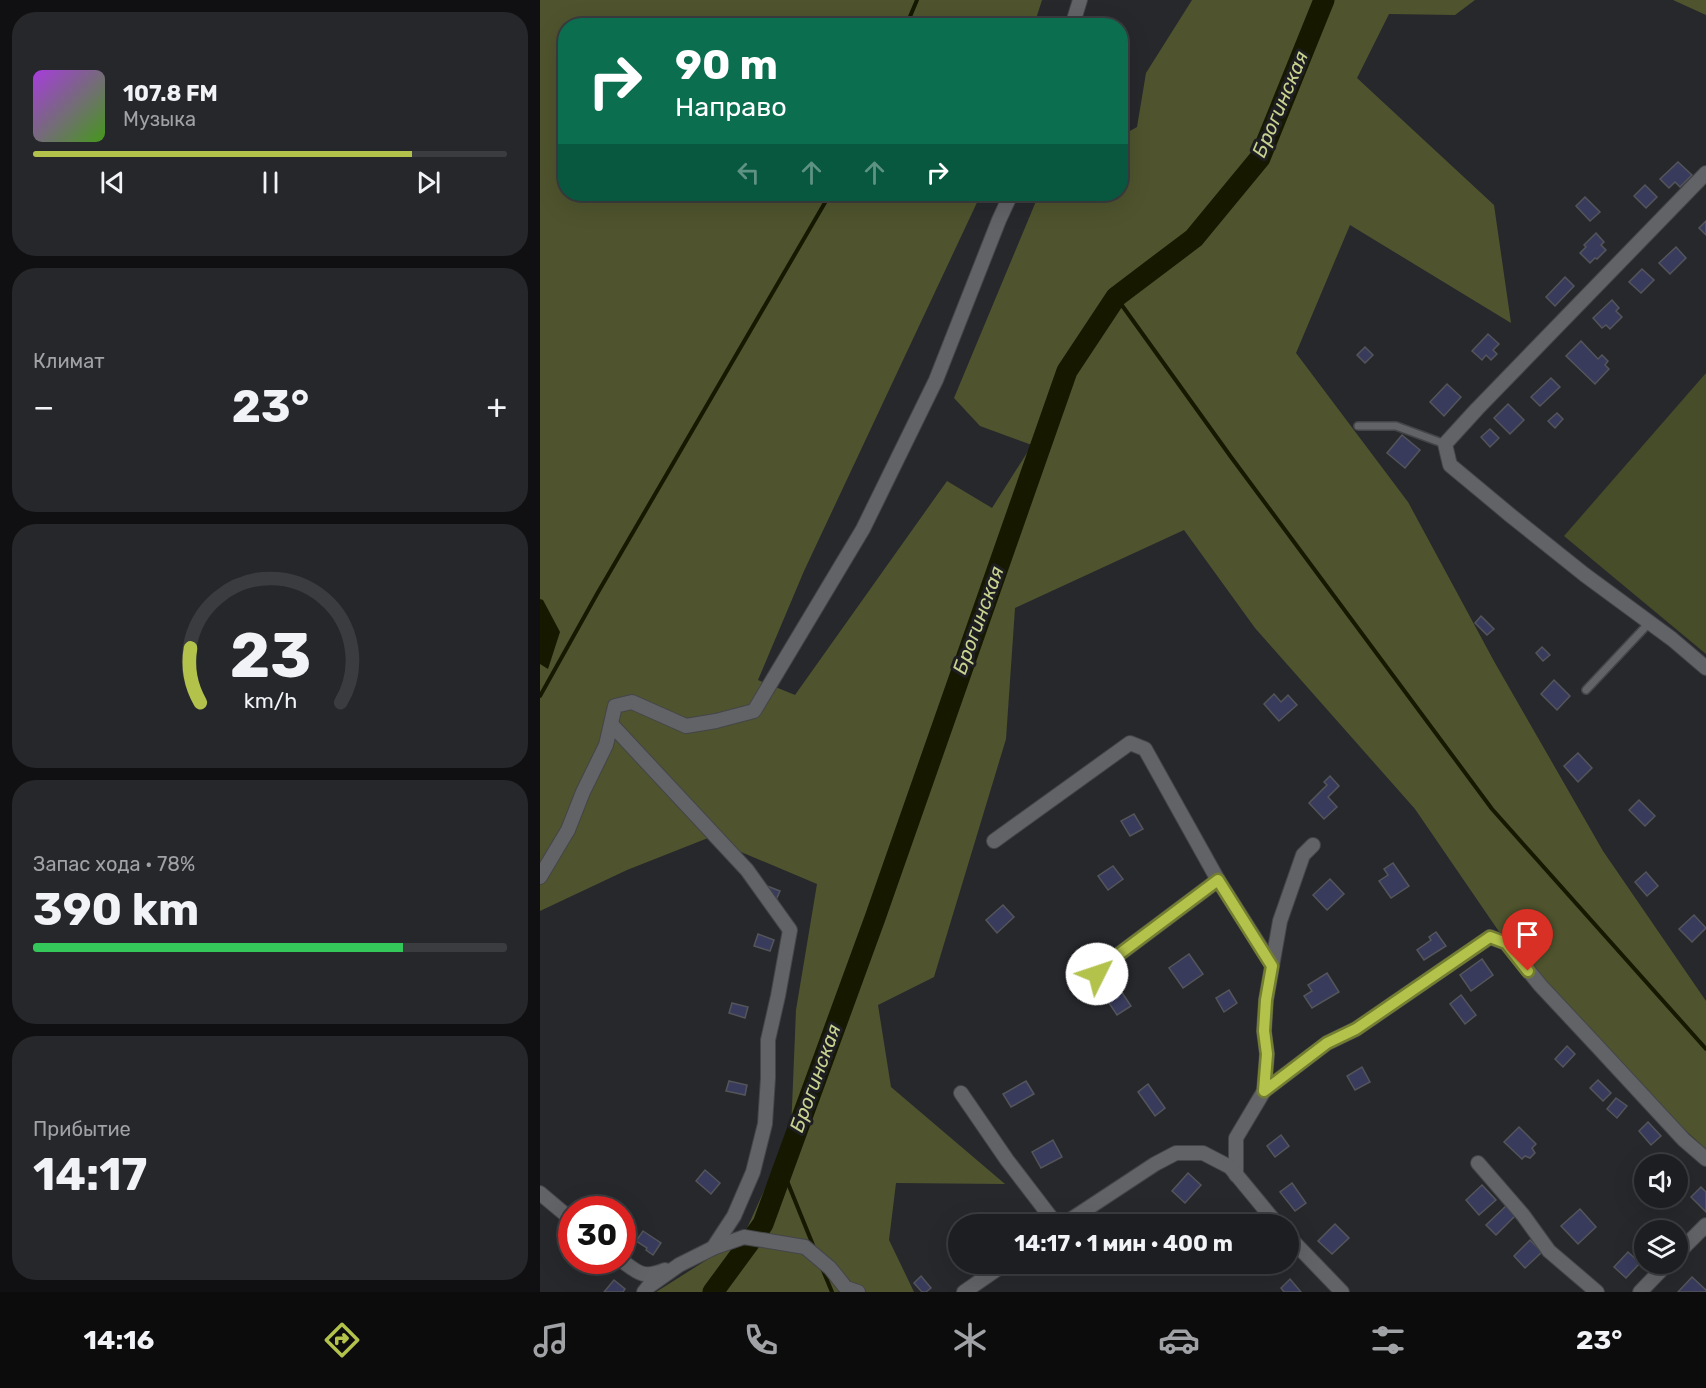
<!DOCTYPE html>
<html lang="ru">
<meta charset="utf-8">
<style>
:root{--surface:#1d1e21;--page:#25272a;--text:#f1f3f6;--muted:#a0a2a5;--line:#3b3c3f;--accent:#b3c24b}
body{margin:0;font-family:Rubik,sans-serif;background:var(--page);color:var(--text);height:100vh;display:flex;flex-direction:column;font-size:22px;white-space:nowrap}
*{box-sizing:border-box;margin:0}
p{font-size:20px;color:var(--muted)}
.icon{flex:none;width:33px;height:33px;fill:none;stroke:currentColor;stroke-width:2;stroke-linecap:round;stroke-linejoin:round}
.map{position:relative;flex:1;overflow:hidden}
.panel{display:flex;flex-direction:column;gap:12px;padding:12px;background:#101012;width:540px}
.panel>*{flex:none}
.hud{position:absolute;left:18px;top:18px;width:570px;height:183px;border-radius:24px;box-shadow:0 6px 24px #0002,0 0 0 2px var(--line);background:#0b6e4f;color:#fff;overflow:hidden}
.buttons{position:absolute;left:1094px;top:1154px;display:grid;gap:12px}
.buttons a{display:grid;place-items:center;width:54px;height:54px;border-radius:50%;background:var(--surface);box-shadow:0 6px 24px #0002,0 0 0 2px var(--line);font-size:30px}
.speed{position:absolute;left:18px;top:1196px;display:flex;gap:12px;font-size:30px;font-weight:700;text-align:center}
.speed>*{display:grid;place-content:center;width:78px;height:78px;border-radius:50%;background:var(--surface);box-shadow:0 6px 24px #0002,0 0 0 2px var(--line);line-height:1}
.speed .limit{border:9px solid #d22;background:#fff;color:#111}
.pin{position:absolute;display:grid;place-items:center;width:51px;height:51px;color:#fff;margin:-62px -26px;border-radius:50% 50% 50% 0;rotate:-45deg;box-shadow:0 0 6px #0007}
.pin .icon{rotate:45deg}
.me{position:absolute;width:66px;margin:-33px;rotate:49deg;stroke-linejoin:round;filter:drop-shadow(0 0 4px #0008)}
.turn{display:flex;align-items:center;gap:21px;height:126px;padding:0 18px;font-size:27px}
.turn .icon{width:78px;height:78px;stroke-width:2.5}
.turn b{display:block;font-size:42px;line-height:51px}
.lanes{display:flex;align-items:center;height:57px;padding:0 18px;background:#0003;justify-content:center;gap:30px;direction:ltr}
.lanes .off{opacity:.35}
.big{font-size:45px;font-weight:700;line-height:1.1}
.panel .tile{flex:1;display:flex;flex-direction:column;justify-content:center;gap:9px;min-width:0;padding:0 21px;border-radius:24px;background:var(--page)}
.panel .dial{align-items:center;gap:0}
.dial svg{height:156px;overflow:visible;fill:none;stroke:var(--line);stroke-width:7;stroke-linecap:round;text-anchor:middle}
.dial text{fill:var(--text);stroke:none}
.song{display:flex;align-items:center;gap:18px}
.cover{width:72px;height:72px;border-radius:9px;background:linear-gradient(135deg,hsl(280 70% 55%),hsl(100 70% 35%))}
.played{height:6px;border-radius:3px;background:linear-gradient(90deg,var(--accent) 80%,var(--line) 80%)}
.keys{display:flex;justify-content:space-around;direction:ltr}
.heat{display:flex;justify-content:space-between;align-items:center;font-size:33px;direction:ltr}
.charge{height:9px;border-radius:4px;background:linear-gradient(90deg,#34c759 78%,var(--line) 0)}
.trip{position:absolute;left:408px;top:1214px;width:351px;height:60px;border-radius:30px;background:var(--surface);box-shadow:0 6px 24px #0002,0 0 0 2px var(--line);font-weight:700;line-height:60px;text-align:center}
.tabs{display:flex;height:96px;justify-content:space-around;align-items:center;background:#0c0c0d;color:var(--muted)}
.tabs .icon{width:42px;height:42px}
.tabs .active{color:var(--accent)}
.tabs b{font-size:27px;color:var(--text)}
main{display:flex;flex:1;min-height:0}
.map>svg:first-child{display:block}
</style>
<main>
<section class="panel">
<div class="tile">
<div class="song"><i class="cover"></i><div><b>107.8 FM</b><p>Музыка</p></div></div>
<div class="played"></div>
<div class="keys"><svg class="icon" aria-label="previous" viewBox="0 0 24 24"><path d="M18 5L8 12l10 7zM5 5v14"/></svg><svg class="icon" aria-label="pause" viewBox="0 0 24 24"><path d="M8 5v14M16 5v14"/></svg><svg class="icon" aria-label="next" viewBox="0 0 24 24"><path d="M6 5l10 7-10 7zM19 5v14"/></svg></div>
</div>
<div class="tile"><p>Климат</p>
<div class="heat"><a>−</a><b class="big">23°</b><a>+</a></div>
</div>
<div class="tile dial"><svg viewBox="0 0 100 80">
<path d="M14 69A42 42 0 1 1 86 69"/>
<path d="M14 69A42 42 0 0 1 9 41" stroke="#b3c24b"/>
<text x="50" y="56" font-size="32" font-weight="700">23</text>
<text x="50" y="72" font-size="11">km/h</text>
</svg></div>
<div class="tile"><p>Запас хода · 78%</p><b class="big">390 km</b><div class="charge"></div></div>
<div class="tile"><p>Прибытие</p><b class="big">14:17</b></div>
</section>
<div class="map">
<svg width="1166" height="1292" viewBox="0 0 1166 1292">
<rect width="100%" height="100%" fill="#27282c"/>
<polygon fill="#474c29" points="1166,373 1166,654 1024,536"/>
<g fill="#4f542e">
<polygon points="0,0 502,0 494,25 26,26 26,194 441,194 264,571 218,680 255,695 407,481 452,508 492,445 440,426 414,398 499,194 580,194 581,136 597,127 606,73 652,0 935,0 915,15 849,14 817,78 954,205 971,323 810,225 756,353 868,502 955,663 1063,851 1166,1001 1166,1149 1012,1009 875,809 715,628 644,530 475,608 466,739 394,977 338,1005 351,1087 465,1184 356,1183 349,1240 374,1292 116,1292 203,1237 251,1131 256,1010 277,884 168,838 87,870 0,911"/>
<polygon points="1133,0 1166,0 1166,15"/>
</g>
<polygon fill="#161900" points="0,599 3,600 20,632 8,669 0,664"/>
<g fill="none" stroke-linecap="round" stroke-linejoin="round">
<g stroke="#161900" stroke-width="4">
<polyline points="366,26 377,0"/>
<polyline points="576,297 691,457 952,809 1166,1049"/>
<polyline points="0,696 57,594 290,194"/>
<polyline points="243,1171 275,1250"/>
<polyline points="282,1268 292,1292"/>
</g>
<polyline stroke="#161900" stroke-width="21" points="173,1292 223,1224 335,918 527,371 576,297 654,238 720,158 784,0"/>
</g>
<g fill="#393b5d" stroke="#54555a" stroke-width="1.5">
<polygon points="1138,162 1152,175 1140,187 1135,182 1129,188 1120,179"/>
<polygon points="1105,185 1117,197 1106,208 1094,196"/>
<polygon points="1045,197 1060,212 1050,221 1036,206"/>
<polygon points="1166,221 1166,235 1159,228"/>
<polygon points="1056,233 1064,242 1061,245 1066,250 1057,259 1055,258 1050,263 1040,253 1046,247 1044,245"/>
<polygon points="1136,247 1146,258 1130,274 1119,263"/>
<polygon points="1102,269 1114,280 1101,293 1089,282"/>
<polygon points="1025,277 1034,286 1015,306 1006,297"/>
<polygon points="1072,300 1079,308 1076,311 1082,317 1070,329 1066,325 1062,328 1053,318"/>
<polygon points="948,334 959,344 953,350 957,354 951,360 946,355 942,360 932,351"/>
<polygon points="1041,341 1058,359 1062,355 1068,361 1065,365 1069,369 1055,384 1026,356"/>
<polygon points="825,347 833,355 825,363 817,355"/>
<polygon points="1011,378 1020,387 1000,406 991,397"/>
<polygon points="907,384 921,397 904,416 890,402"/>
<polygon points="968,404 984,420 970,434 954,418"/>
<polygon points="1017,413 1023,419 1015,428 1008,421"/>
<polygon points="950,429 959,438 950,447 941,437"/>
<polygon points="862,435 880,450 865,468 847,453"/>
<polygon points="941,616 954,629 947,635 935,623"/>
<polygon points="1002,647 1010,655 1003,661 996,653"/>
<polygon points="1014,680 1030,696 1017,710 1001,694"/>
<polygon points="734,694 741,702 748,695 757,705 739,721 724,704"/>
<polygon points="1038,753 1052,768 1038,782 1024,766"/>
<polygon points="790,776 799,786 788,797 797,807 784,819 769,803 787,785 784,782"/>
<polygon points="1099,800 1115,816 1105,826 1089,810"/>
<polygon points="594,814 603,829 590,836 581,821"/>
<polygon points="853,863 869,886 851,898 839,881 848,875 844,869"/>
<polygon points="573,866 583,879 568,890 558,876"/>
<polygon points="1106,872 1118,886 1107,896 1095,882"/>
<polygon points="790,879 804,894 787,910 773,895"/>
<polygon points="227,886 240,891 236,900 223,894"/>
<polygon points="463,905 474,917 457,933 446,920"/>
<polygon points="1154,915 1166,928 1152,942 1139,929"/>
<polygon points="896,932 906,946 884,960 877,950 891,940 889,937"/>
<polygon points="218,934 234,940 230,951 214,946"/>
<polygon points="649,954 663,974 643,988 629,968"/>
<polygon points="942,959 953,975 931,991 920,975"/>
<polygon points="787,973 799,992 772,1008 764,996 772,991 768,985"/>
<polygon points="689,990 697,1003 684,1012 676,998"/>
<polygon points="581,991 591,1006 577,1015 567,1000"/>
<polygon points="921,995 936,1015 925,1024 910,1004"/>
<polygon points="192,1003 208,1007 205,1018 189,1013"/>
<polygon points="1027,1046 1035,1054 1023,1067 1015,1059"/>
<polygon points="822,1067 830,1082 815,1090 807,1076"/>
<polygon points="1058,1080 1071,1093 1063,1101 1050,1088"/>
<polygon points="189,1081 207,1085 205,1095 186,1091"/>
<polygon points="486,1081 494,1094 471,1107 463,1094"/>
<polygon points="608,1084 625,1108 615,1116 598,1092"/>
<polygon points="1076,1098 1087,1106 1077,1118 1067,1109"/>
<polygon points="1108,1122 1121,1136 1111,1145 1099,1131"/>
<polygon points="979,1127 996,1144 992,1148 995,1153 990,1158 985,1156 982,1159 964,1142"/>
<polygon points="741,1135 749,1146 735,1157 727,1146"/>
<polygon points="513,1140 522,1157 501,1168 492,1152"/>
<polygon points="165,1170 180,1183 171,1194 156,1181"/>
<polygon points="648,1173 661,1185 645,1203 632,1191"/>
<polygon points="752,1183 766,1203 755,1211 740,1192"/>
<polygon points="942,1185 956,1200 939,1215 926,1200"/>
<polygon points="1161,1187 1166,1192 1166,1212 1151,1197"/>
<polygon points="968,1204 977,1214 956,1235 946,1225"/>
<polygon points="1040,1209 1056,1227 1038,1244 1021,1226"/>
<polygon points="795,1224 809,1238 792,1254 778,1241"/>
<polygon points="103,1231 121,1243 113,1255 106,1250 107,1248 96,1241"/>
<polygon points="990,1240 1002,1252 985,1268 974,1256"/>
<polygon points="1088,1252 1100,1263 1086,1278 1074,1267"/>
<polygon points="381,1276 391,1288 386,1292 382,1292 374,1283"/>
<polygon points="1152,1277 1166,1290 1166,1292 1138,1292"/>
<polygon points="750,1279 761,1292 744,1292 741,1288"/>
<polygon points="74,1280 85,1289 83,1292 64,1292"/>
</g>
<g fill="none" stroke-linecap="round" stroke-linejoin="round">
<defs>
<g id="lane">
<polyline points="818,426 856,426 905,444"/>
<polyline points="1046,690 1110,622"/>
</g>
<g id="street">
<polyline points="532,26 540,0"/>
<polyline points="1166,173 937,409 905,444 910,465 970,515 1045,575 1132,639 1166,668"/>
<polyline points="71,724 207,870 250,930 238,996 228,1040 228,1078 225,1124 213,1172 194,1216 173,1248"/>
<polyline points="454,841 590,743 605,749 678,880 732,965"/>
<polyline points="0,877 28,830 43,792 66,745 75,706 92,702 146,726 176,721 214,711 323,529 396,380 459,220 471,194"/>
<polyline points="557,974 578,955 678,880"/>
<polyline points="724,1091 727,1054 724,1031 726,1000 740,921 763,855 773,845"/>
<polyline points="421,1093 467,1160 516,1224"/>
<polyline points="938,1163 983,1215 1009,1251 1057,1292"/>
<polyline points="696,1175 696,1138 724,1091 787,1043 816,1029 950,937 966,943 1000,985 1057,1046 1144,1140 1166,1159"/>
<polyline points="0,1193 32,1220"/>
<polyline points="524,1224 615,1164 636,1153 663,1153 690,1167 737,1224"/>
<polyline points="748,1236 802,1292"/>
<polyline points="1137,1254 1166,1225"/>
<path d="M81 1260C98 1273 103 1279 125 1270"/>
<polyline points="104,1292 108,1287 139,1265 173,1248 204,1237 265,1247 290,1268 306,1288 318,1292"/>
<polyline points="424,1292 466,1263"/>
<polyline points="1100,1292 1128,1263"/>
</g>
</defs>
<use href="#lane" stroke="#444548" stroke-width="10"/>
<use href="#street" stroke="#444548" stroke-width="16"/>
<use href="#lane" stroke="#626367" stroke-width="7"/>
<use href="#street" stroke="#626367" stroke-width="14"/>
</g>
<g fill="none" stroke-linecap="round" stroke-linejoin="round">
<defs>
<polyline id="route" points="557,974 578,955 678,880 732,966 726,1000 724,1031 727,1054 724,1091 787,1043 816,1029 950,937 966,943 988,971"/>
</defs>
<use href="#route" stroke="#747e31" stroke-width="15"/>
<use href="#route" stroke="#b3c24b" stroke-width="10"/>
</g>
<g text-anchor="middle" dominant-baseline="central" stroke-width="6" stroke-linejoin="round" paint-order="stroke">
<g font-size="20" font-style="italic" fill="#c7d28f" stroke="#1e1e22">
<text transform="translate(740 104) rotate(-67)">Брогинская</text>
<text transform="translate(438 620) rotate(-70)">Брогинская</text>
<text transform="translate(275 1078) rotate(-70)">Брогинская</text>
</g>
</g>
</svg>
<div class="buttons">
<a><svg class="icon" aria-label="sound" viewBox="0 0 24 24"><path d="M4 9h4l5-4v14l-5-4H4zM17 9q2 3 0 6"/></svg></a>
<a><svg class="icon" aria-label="layers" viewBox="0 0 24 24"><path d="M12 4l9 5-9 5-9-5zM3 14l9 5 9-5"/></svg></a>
</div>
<div class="speed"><div class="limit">30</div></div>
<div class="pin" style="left:988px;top:971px;background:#d93025"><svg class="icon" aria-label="arrive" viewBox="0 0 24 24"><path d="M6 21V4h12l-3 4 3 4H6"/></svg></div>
<svg class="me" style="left:557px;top:974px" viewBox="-20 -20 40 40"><circle r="19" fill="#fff"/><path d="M0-13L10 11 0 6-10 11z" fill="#b3c24b"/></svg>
<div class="trip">14:17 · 1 мин · 400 m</div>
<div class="hud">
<div class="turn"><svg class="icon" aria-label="right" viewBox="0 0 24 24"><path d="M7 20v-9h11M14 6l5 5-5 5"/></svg><div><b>90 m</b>Направо</div></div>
<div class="lanes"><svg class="icon off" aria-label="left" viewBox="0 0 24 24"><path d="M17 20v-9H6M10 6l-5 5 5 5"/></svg><svg class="icon off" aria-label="ahead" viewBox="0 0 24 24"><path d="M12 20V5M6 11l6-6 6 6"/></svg><svg class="icon off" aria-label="ahead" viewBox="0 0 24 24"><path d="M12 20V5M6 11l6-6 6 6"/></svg><svg class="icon" aria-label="right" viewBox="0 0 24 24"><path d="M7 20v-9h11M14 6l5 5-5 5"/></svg></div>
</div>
</div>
</main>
<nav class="tabs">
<b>14:16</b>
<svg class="icon active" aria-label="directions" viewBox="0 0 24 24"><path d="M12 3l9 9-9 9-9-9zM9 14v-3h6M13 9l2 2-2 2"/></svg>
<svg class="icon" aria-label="music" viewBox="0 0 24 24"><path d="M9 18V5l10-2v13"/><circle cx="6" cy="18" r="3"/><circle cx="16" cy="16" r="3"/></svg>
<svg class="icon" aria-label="phone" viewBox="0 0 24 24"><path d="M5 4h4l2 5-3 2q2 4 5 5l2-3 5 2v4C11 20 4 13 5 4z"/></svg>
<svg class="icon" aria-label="climate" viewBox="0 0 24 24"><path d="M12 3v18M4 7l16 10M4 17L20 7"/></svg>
<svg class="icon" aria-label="car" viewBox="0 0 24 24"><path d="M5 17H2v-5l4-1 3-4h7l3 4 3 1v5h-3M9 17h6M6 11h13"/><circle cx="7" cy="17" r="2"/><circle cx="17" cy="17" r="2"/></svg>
<svg class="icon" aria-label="filters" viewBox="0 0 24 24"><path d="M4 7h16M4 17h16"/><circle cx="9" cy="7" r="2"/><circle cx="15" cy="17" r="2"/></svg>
<b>23°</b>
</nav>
